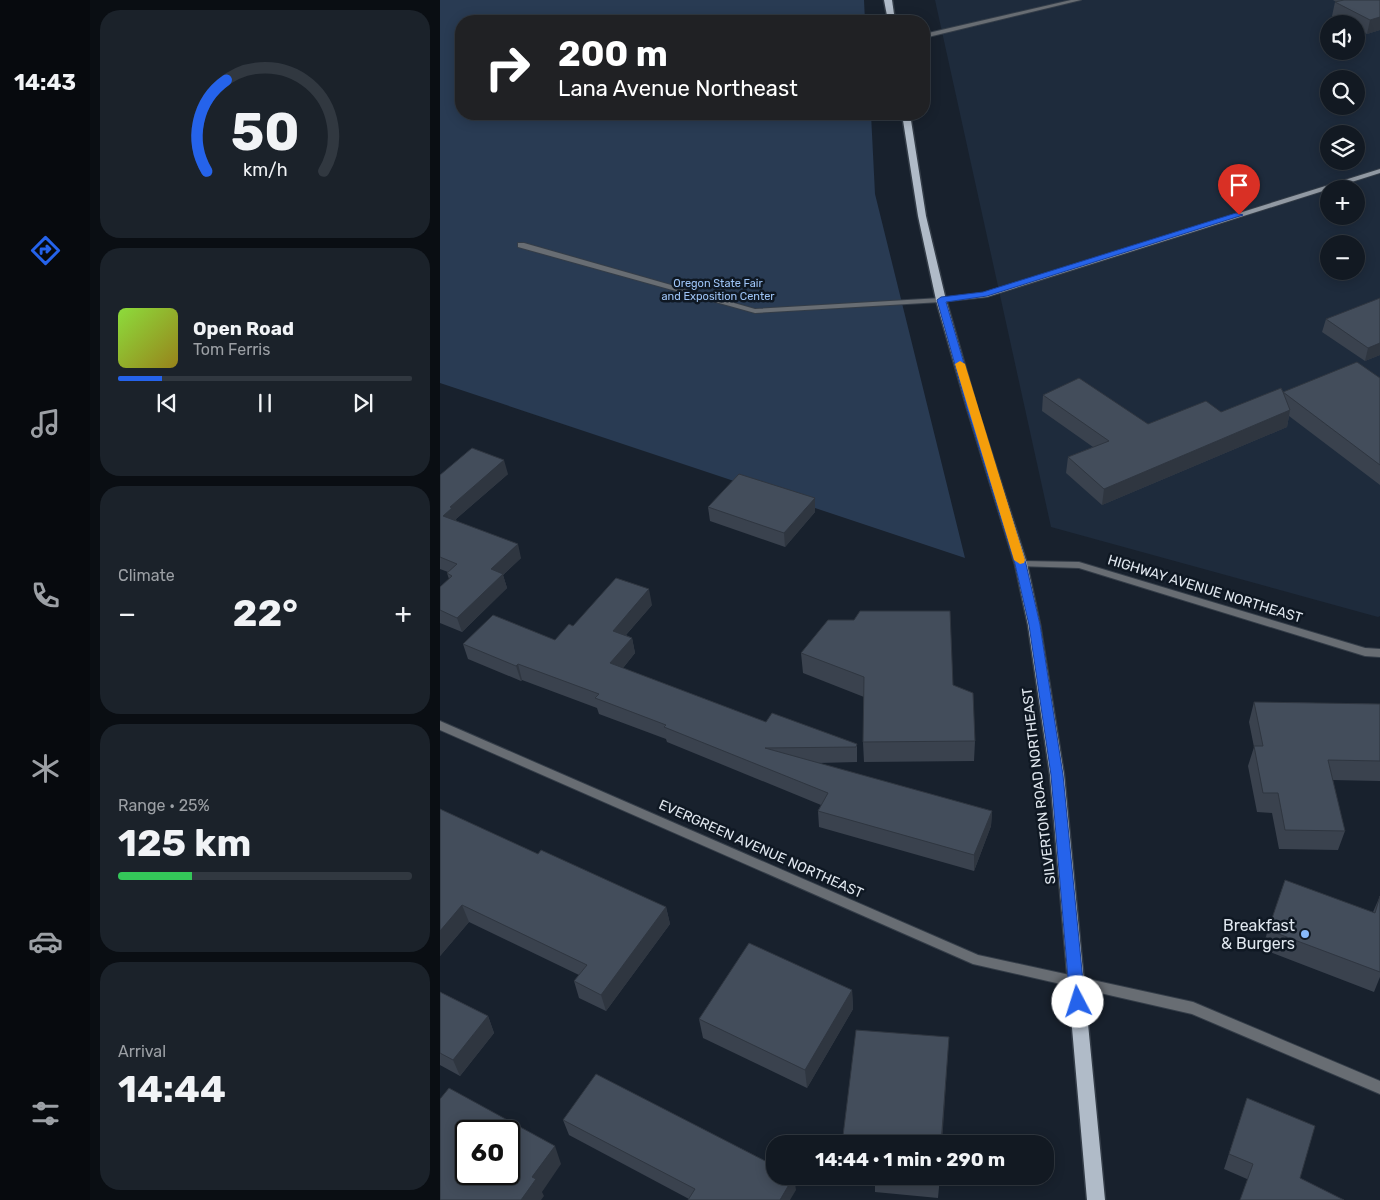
<!DOCTYPE html>
<meta charset="utf-8">
<style>
:root{--surface:#121922;--page:#1b222a;--text:#f1f3f6;--muted:#9ca0a5;--line:#313840;--accent:#2563eb}
body{margin:0;font-family:Rubik,sans-serif;background:var(--page);color:var(--text);height:100vh;display:flex;flex-direction:column;font-size:19px;white-space:nowrap}
*{box-sizing:border-box;margin:0}
p{font-size:16px;color:var(--muted)}
.icon{flex:none;width:28px;height:28px;fill:none;stroke:currentColor;stroke-width:2;stroke-linecap:round;stroke-linejoin:round}
.map{position:relative;flex:1;overflow:hidden}
.sheet{display:flex;flex-direction:column;gap:10px;padding:10px;background:#0a0e13;width:350px}
.sheet>*{flex:none}
.guide{position:absolute;left:15px;top:15px;width:475px;height:105px;border-radius:20px;box-shadow:0 2px 12px #0003,0 0 0 1px var(--line);background:#202124;color:#fff;overflow:hidden}
.tools{position:absolute;left:880px;top:15px;display:grid;gap:10px}
.tools a{display:grid;place-items:center;width:45px;height:45px;border-radius:50%;background:var(--surface);box-shadow:0 2px 12px #0003,0 0 0 1px var(--line);font-size:25px}
.speed{position:absolute;left:15px;top:1120px;display:flex;gap:10px;font-size:25px;font-weight:700;text-align:center}
.speed>*{display:grid;place-content:center;width:65px;height:65px;border-radius:50%;background:var(--surface);box-shadow:0 2px 12px #0003,0 0 0 1px var(--line);line-height:1}
.speed .limit{border:2px solid #111;border-radius:8px;background:#fff;color:#111}
.pin{position:absolute;display:grid;place-items:center;width:42px;height:42px;color:#fff;margin:-51px -21px;border-radius:50% 50% 50% 0;rotate:-45deg;box-shadow:0 0 5px #0007}
.pin .icon{rotate:45deg}
.me{position:absolute;width:55px;margin:-28px;rotate:355deg;stroke-linejoin:round;filter:drop-shadow(0 0 4px #0008)}
.turn{display:flex;align-items:center;gap:18px;height:105px;padding:0 20px;font-size:22px}
.turn .icon{width:65px;height:65px;stroke-width:2.5}
.turn b{display:block;font-size:35px;line-height:42px}
.big{font-size:38px;font-weight:700;line-height:1.1}
.sheet .tile{flex:1;display:flex;flex-direction:column;justify-content:center;gap:8px;min-width:0;padding:0 18px;border-radius:20px;background:var(--page)}
.sheet .dial{align-items:center;gap:0}
.dial svg{height:130px;overflow:visible;fill:none;stroke:var(--line);stroke-width:7;stroke-linecap:round;text-anchor:middle}
.dial text{fill:var(--text);stroke:none}
.song{display:flex;align-items:center;gap:15px}
.cover{width:60px;height:60px;border-radius:8px;background:linear-gradient(135deg,hsl(90 70% 55%),hsl(50 70% 35%))}
.played{height:5px;border-radius:2px;background:linear-gradient(90deg,var(--accent) 15%,var(--line) 15%)}
.keys{display:flex;justify-content:space-around;direction:ltr}
.heat{display:flex;justify-content:space-between;align-items:center;font-size:28px;direction:ltr}
.charge{height:8px;border-radius:4px;background:linear-gradient(90deg,#34c759 25%,var(--line) 0)}
.trip{position:absolute;left:326px;top:1135px;width:288px;height:50px;border-radius:20px;background:var(--surface);box-shadow:0 2px 12px #0003,0 0 0 1px var(--line);font-weight:700;line-height:50px;text-align:center}
main{display:flex;flex:1;min-height:0}
.tabs{display:flex;flex-direction:column;width:90px;justify-content:space-around;align-items:center;background:#070a0e;color:var(--muted)}
.tabs .icon{width:35px;height:35px}
.tabs .current{color:var(--accent)}
.tabs b{font-size:22px;color:var(--text)}
.map>svg:first-child{display:block}
</style>
<main>
<nav class="tabs">
<b>14:43</b>
<svg class="icon current" aria-label="directions" viewBox="0 0 24 24"><path d="M12 3l9 9-9 9-9-9zM9 14v-3h6M13 9l2 2-2 2"/></svg>
<svg class="icon" aria-label="music" viewBox="0 0 24 24"><path d="M9 18V5l10-2v13"/><circle cx="6" cy="18" r="3"/><circle cx="16" cy="16" r="3"/></svg>
<svg class="icon" aria-label="phone" viewBox="0 0 24 24"><path d="M5 4h4l2 5-3 2q2 4 5 5l2-3 5 2v4C11 20 4 13 5 4z"/></svg>
<svg class="icon" aria-label="climate" viewBox="0 0 24 24"><path d="M12 3v18M4 7l16 10M4 17L20 7"/></svg>
<svg class="icon" aria-label="car" viewBox="0 0 24 24"><path d="M5 17H2v-5l4-1 3-4h7l3 4 3 1v5h-3M9 17h6M6 11h13"/><circle cx="7" cy="17" r="2"/><circle cx="17" cy="17" r="2"/></svg>
<svg class="icon" aria-label="filters" viewBox="0 0 24 24"><path d="M4 7h16M4 17h16"/><circle cx="9" cy="7" r="2"/><circle cx="15" cy="17" r="2"/></svg>
</nav>
<section class="sheet">
<div class="tile dial"><svg viewBox="0 0 100 80">
<path d="M14 69A42 42 0 1 1 86 69"/>
<path d="M14 69A42 42 0 0 1 26 13" stroke="#2563eb"/>
<text x="50" y="56" font-size="32" font-weight="700">50</text>
<text x="50" y="72" font-size="11">km/h</text>
</svg></div>
<div class="tile">
<div class="song"><i class="cover"></i><div><b>Open Road</b><p>Tom Ferris</p></div></div>
<div class="played"></div>
<div class="keys"><svg class="icon" aria-label="previous" viewBox="0 0 24 24"><path d="M18 5L8 12l10 7zM5 5v14"/></svg><svg class="icon" aria-label="pause" viewBox="0 0 24 24"><path d="M8 5v14M16 5v14"/></svg><svg class="icon" aria-label="next" viewBox="0 0 24 24"><path d="M6 5l10 7-10 7zM19 5v14"/></svg></div>
</div>
<div class="tile"><p>Climate</p>
<div class="heat"><a>−</a><b class="big">22°</b><a>+</a></div>
</div>
<div class="tile"><p>Range · 25%</p><b class="big">125 km</b><div class="charge"></div></div>
<div class="tile"><p>Arrival</p><b class="big">14:44</b></div>
</section>
<div class="map">
<svg width="940" height="1200" viewBox="0 0 940 1200">
<rect width="100%" height="100%" fill="#18212d"/>
<path fill="#1e2b3c" fill-rule="evenodd" d="M495 0H940V616L938 617 611 527ZM889 24H916V51H889ZM889 79H916V106H889ZM889 134H916V161H889ZM889 189H916V216H889ZM889 244H916V271H889Z"/>
<polygon fill="#293b53" points="0,0 424,0 425,21 21,21 21,114 431,114 435,194 525,558 0,383"/>
<g fill="none" stroke-linecap="round" stroke-linejoin="round">
<defs>
<g id="street">
<polygon points="631,0 641,0 484,38 484,34"/>
<polygon points="78,243 84,243 315,309 501,298 505,300 501,302 315,313 78,247"/>
<polygon points="581,561 639,562 925,648 940,649 940,657 925,656 639,568 578,566 576,564"/>
<polygon points="0,721 538,955 753,1002 940,1081 940,1094 752,1014 533,964 0,730"/>
</g>
<polygon id="secondary" points="940,169 940,173 547,297 501,302 497,300 501,298 543,293"/>
<g id="primary">
<polygon points="444,0 452,0 455,21 448,21"/>
<polygon points="462,114 470,114 486,216 506,300 537,408 587,564 600,625 624,775 665,1200 647,1200 610,775 588,625 575,564 527,408 496,300 478,216"/>
</g>
</defs>
<use href="#street" stroke="#343d48" stroke-width="2"/>
<use href="#secondary" stroke="#343d48" stroke-width="2"/>
<use href="#primary" stroke="#343d48" stroke-width="3"/>
<use href="#street" fill="#686d73" fill-rule="evenodd"/>
<use href="#secondary" fill="#9199a3" fill-rule="evenodd"/>
<use href="#primary" fill="#b0bbc8" fill-rule="evenodd"/>
</g>
<g fill="#3a424e">
<polygon points="893,0 940,0 940,30 927,34 916,28 916,24 907,24 892,16 895,2 896,2"/>
<polygon points="886,319 940,355 925,361 882,332"/>
<polygon points="940,378 940,485 849,416 847,427 662,505 626,473 628,457 653,447 602,411 603,395 708,424 781,412 843,392"/>
<polygon points="68,474 16,519 16,521 81,558 63,575 67,588 22,632 0,623 0,587 9,579 7,573 8,572 0,569 0,475"/>
<polygon points="268,507 375,512 345,547 270,521"/>
<polygon points="212,605 186,635 192,638 195,653 183,668 326,722 417,744 417,762 378,763 552,811 551,826 534,871 379,827 378,811 381,805 227,742 226,739 159,714 157,708 82,680 81,681 28,659 23,644 115,640"/>
<polygon points="361,653 513,685 535,741 534,761 424,762 423,742 424,697 363,673"/>
<polygon points="814,702 940,704 940,781 892,780 905,831 898,850 839,849 832,813 817,812 808,766 814,747 809,722"/>
<polygon points="0,809 98,854 226,907 230,924 166,1011 139,998 134,981 139,975 29,922 0,956"/>
<polygon points="940,896 940,977 934,992 822,949 828,930 933,912"/>
<polygon points="412,990 413,1009 367,1088 263,1038 259,1019"/>
<polygon points="0,992 48,1016 54,1033 20,1076 0,1065"/>
<polygon points="807,1098 860,1178 807,1179 784,1169"/>
<polygon points="123,1120 356,1190 249,1199 129,1135"/>
<polygon points="435,1176 500,1176 498,1198 435,1192"/>
</g>
<g fill="#2f3640">
<polygon points="940,17 940,30 927,34 930,20"/>
<polygon points="940,343 940,355 925,361 928,348"/>
<polygon points="850,410 847,427 662,505 664,489"/>
<polygon points="64,460 68,474 16,519 17,522 3,516 10,507"/>
<polygon points="375,498 375,512 345,547 344,533"/>
<polygon points="78,544 81,558 63,575 67,588 22,632 17,618 51,569"/>
<polygon points="209,589 212,605 176,646 173,631"/>
<polygon points="192,638 195,653 174,679 170,663"/>
<polygon points="78,664 82,680 81,681 76,666"/>
<polygon points="552,811 551,826 534,871 534,855"/>
<polygon points="22,905 29,922 0,956 0,931"/>
<polygon points="226,907 230,924 166,1011 161,995"/>
<polygon points="412,990 413,1009 367,1088 365,1070"/>
<polygon points="48,1016 54,1033 20,1076 13,1060"/>
<polygon points="509,1037 502,1144 501,1144"/>
<polygon points="115,1146 121,1164 102,1192 104,1196 101,1200 81,1200 92,1177"/>
<polygon points="354,1176 356,1190 350,1200 340,1200"/>
</g>
<g fill="#434d5b" stroke="#2f3640" fill-rule="evenodd">
<polygon points="904,0 940,0 940,17 930,20 895,2"/>
<polygon points="940,298 940,343 928,348 886,319"/>
<polygon points="917,362 940,378 940,465 843,392 850,410 664,489 628,457 669,441 603,395 639,378 708,424 766,401 781,412 841,388 843,392"/>
<polygon points="32,448 64,460 10,507 12,508 3,516 78,544 51,569 63,574 17,618 0,610 0,587 12,576 7,573 17,564 0,557 0,475"/>
<polygon points="299,474 375,498 344,533 268,507"/>
<polygon points="176,578 209,589 173,631 192,638 170,663 326,722 332,713 417,744 416,747 325,748 552,811 534,855 378,811 388,793 224,727 226,725 155,698 159,694 78,664 76,666 23,644 53,615 115,640 129,624 133,626"/>
<polygon points="420,611 510,611 513,685 533,693 535,741 423,742 424,677 361,653 388,620 414,620"/>
<polygon points="814,702 940,704 940,761 888,760 905,831 845,830 838,793 823,793 814,746 823,746"/>
<polygon points="0,809 98,854 101,850 226,907 161,995 134,981 147,965 22,905 0,931"/>
<polygon points="845,880 935,913 940,896 940,972 828,930"/>
<polygon points="309,943 412,990 365,1070 259,1019"/>
<polygon points="0,992 48,1016 13,1060 0,1053"/>
<polygon points="416,1030 509,1037 501,1144 402,1144"/>
<polygon points="156,1074 335,1166 335,1176 354,1176 340,1200 248,1200 255,1189 123,1120"/>
<path d="M9 1088 115 1146 92 1177 96 1179 81 1200H0V1099ZM26 1131H69V1174H26Z"/>
<polygon points="807,1098 875,1126 860,1178 904,1200 800,1200 813,1164 789,1154"/>
<polygon points="450,1176 499,1176 499,1180"/>
</g>
<polygon fill="#2563eb" stroke="#184099" points="796,213 803,215 547,296 506,302 537,408 586,564 600,625 623,775 645,1002 643,1006 638,1008 632,1006 630,1002 611,775 589,625 575,564 527,408 497,300 501,297 543,292"/>
<polygon fill="#f59e0b" points="520,361 525,364 585,560 584,563 580,564 574,560 515,364"/>
<circle fill="#88bafc" stroke="#0f1823" stroke-width="2" cx="865" cy="934" r="5"/>
<g text-anchor="middle" dominant-baseline="central" stroke-width="5" stroke-linejoin="round" paint-order="stroke">
<g font-size="11" fill="#9dc3f5" stroke="#0f1823">
<text x="278" y="283">Oregon State Fair<tspan x="278" dy="13">and Exposition Center</tspan></text>
</g>
<g font-size="14" fill="#e0e7ef" stroke="#0f1823">
<text transform="translate(765 589) rotate(17)">HIGHWAY AVENUE NORTHEAST</text>
<text transform="translate(599 786) rotate(-97)">SILVERTON ROAD NORTHEAST</text>
<text transform="translate(321 849) rotate(24)">EVERGREEN AVENUE NORTHEAST</text>
</g>
<g font-size="16" fill="#e0e7ef" stroke="#0f1823" text-anchor="end">
<text x="855" y="925">Breakfast<tspan x="855" dy="18">&amp; Burgers</tspan></text>
</g>
</g>
</svg>
<div class="tools">
<a><svg class="icon" aria-label="sound" viewBox="0 0 24 24"><path d="M4 9h4l5-4v14l-5-4H4zM17 9q2 3 0 6"/></svg></a>
<a><svg class="icon" aria-label="search" viewBox="0 0 24 24"><circle cx="10" cy="10" r="6"/><path d="M15 15l6 6"/></svg></a>
<a><svg class="icon" aria-label="layers" viewBox="0 0 24 24"><path d="M12 4l9 5-9 5-9-5zM3 14l9 5 9-5"/></svg></a>
<a>+</a>
<a>−</a>
</div>
<div class="speed"><div class="limit">60</div></div>
<div class="pin" style="left:799px;top:215px;background:#d93025"><svg class="icon" aria-label="arrive" viewBox="0 0 24 24"><path d="M6 21V4h12l-3 4 3 4H6"/></svg></div>
<svg class="me" style="left:638px;top:1002px" viewBox="-20 -20 40 40"><circle r="19" fill="#fff"/><path d="M0-13L10 11 0 6-10 11z" fill="#2563eb"/></svg>
<div class="trip">14:44 · 1 min · 290 m</div>
<div class="guide">
<div class="turn"><svg class="icon" aria-label="right" viewBox="0 0 24 24"><path d="M7 20v-9h11M14 6l5 5-5 5"/></svg><div><b>200 m</b>Lana Avenue Northeast</div></div>
</div>
</div>
</main>
